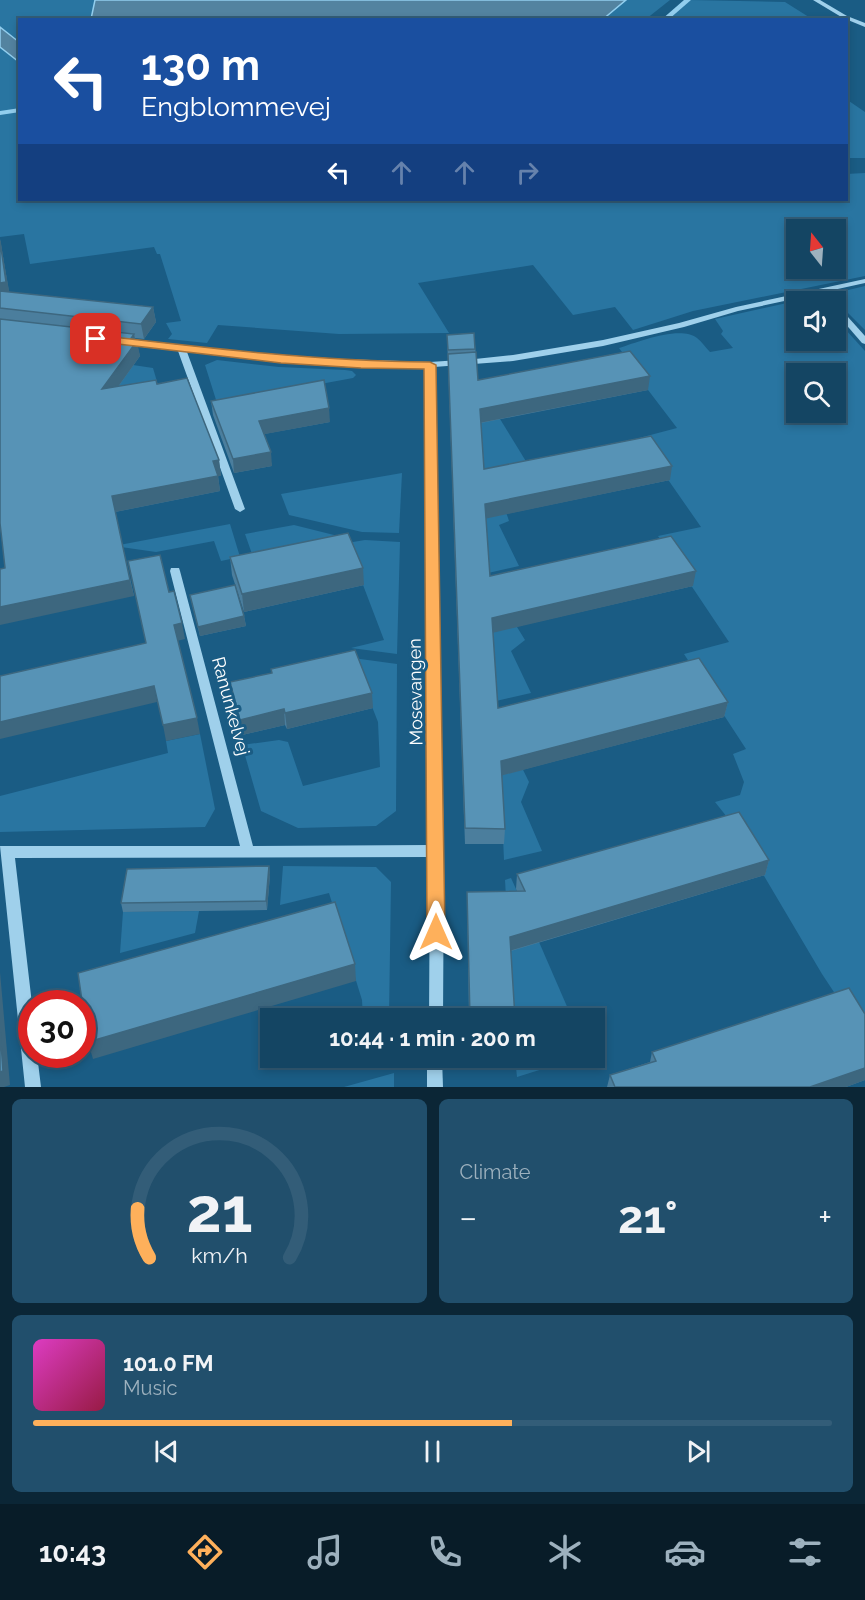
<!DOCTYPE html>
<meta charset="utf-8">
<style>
:root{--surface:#144563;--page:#214f6c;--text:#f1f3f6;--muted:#9db1be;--line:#335d78;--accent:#feb05b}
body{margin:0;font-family:Raleway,sans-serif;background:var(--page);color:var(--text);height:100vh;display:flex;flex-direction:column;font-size:22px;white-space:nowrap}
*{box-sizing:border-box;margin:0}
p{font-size:20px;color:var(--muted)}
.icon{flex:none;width:33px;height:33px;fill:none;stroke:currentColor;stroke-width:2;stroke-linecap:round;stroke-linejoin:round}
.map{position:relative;height:1087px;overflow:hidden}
.details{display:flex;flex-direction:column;gap:12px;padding:12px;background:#0b2636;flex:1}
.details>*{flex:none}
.banner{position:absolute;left:18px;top:18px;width:830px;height:183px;border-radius:0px;box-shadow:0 3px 9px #0003,0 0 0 2px var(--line);background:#1a4fa0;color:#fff;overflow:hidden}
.needle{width:39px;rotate:343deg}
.buttons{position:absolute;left:786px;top:219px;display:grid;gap:12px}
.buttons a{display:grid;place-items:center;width:60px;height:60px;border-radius:0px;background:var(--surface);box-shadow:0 3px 9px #0003,0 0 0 2px var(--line);font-size:30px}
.speed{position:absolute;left:18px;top:990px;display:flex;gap:12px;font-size:30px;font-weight:700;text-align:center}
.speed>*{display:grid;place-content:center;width:78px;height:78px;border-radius:50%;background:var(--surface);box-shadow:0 3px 9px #0003,0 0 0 2px var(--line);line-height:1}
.speed .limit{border:9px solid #d22;background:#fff;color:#111}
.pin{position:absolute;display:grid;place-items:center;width:51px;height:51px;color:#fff;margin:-26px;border-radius:12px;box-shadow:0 3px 9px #0006}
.me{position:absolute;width:66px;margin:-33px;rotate:0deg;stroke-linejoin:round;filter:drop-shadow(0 0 4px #0008)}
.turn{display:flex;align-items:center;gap:21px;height:126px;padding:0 24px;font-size:27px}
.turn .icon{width:78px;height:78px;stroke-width:2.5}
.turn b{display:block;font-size:42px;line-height:51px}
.lanes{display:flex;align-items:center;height:57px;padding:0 24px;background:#0003;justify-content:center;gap:30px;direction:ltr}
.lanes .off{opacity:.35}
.big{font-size:45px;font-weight:700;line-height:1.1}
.details .widget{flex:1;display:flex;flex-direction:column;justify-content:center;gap:9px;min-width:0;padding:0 21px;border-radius:9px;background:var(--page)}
.details .dial{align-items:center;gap:0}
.dial svg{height:156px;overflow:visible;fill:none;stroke:var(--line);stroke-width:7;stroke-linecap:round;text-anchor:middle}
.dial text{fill:var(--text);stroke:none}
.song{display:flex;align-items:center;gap:18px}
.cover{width:72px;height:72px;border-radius:9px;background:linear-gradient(135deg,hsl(310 70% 55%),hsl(340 70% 35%))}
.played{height:6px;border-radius:3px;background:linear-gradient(90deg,var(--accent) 60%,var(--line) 60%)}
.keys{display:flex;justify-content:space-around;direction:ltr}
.heat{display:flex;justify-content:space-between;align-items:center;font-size:33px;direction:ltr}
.details .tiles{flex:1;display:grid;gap:12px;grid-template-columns:1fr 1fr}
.widget:last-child{grid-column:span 2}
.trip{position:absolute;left:260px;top:1008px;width:345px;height:60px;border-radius:0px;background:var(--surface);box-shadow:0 3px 9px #0003,0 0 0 2px var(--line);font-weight:700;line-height:60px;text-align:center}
.tabs{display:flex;height:96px;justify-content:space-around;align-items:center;background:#081c28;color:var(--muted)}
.tabs .icon{width:42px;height:42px}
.tabs .active{color:var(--accent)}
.tabs b{font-size:27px;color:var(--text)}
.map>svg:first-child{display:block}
</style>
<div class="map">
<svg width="865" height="1087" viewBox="0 0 865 1087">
<rect width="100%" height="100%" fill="#1a5c84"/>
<g fill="#2975a1" fill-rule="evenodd">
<polygon points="0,0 95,0 91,19 20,20 19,42 0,27"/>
<polygon points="626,0 670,0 646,19 602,20"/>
<polygon points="689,0 785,2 812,19 666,19"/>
<path d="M0 47 19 62 20 200H846V174L865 173V276L693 311 633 330 615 307 573 315 533 265 418 283 449 333 339 334 218 325 207 343 168 339 172 334 166 323 181 321 160 254H157L154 247 30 264 24 234 0 237ZM796 230H836V268H796Z"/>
<polygon points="846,99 865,112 865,158 846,158"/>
<polygon points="865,286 865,330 836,301 840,292"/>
<path d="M805 299 814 301 796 302V340H836V319L865 351V1039L822 974 735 827 715 802 740 795 744 782 733 754 746 749 684 654 729 642 658 536 701 527 639 438 677 428 629 365 631 364 619 348C638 342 680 325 697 338 702 342 706 348 710 352L733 348 721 334 723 331 715 319ZM796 374H836V412H796Z"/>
<polygon points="217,360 279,367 345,370 352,371 356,375 353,378 217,403 205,365"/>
<polygon points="133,365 153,368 158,385 81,398"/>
<polygon points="478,404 500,419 527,463 478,472"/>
<polygon points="402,473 399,533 362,532 289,515 281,494"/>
<path d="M481 480C495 485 505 508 509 521L499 525 519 566 488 573Z"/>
<polygon points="230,524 240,557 221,561 214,541 156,552 114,546"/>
<polygon points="294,525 338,536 252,554 245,534"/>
<polygon points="365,540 400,542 397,654 351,648 384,640 347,543"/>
<polygon points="490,602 517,627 525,640 511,651 531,693 496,701"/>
<polygon points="353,658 397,664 396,811 376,826 298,828 261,811 242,745 279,740 288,742 303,786 380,767 378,722"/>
<polygon points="498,723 500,723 529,782 521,802 542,851 504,860"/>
<polygon points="200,734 215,809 205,827 0,832 0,796 168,753 166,741"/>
<polygon points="283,866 376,867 391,882 389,1018 363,1018 362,1000 329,893 280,905"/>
<polygon points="511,878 516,889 572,1018 513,1018 505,880"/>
<polygon points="199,911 195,933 120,953 123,912"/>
<polygon points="515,1058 578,1058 517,1077"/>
<polygon points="394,1073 394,1087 344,1087"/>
</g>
<g fill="#5383a0" stroke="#92ceee" stroke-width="1.5">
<polygon points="95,0 626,0 602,20 91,19"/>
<polygon points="0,27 19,42 19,62 0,47"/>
</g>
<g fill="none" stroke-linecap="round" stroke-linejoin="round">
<g fill="#92ceee" fill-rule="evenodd">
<polygon points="684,0 691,0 668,20 661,20"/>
<polygon points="20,108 20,112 0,115 0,111"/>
</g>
<g fill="#9fd0eb" fill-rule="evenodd">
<polygon points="813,0 820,0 847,16 865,23 865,27 843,18"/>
<polygon points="865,279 865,283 824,292 832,302 823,302 817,294 738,311 684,327 603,346 513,361 434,367 444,851 443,1018 429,1018 430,857 15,858 32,1004 32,1054 37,1054 41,1087 25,1087 0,846 240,846 170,571 171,568 179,568 180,571 253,846 430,845 426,368 281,363 187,352 245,509 240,512 235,509 178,351 125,345 122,344 122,340 281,357 430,362 475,359 513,355 603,340 679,323 736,307"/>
<polygon points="836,307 839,307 865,336 865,344 862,343 836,313"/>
<polygon points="427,1058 442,1058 443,1087 427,1087"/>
</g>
</g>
<g fill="#4b7e9d">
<polygon points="0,239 9,292 153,307 156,322 144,339 135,338 140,356 118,387 157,384 219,460 221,476 218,476 220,491 115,512 134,596 5,568 0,523"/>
<polygon points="474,333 478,380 648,390 481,423 484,469 670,480 486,518 490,576 693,586 493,632 498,708 728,702 724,717 502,775 505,829 504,844 465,844 447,335"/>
<polygon points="211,401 330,422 264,434 272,466 234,473 213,415"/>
<polygon points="230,557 364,585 244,612 232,575"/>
<polygon points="190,595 244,616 246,626 200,636"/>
<polygon points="271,669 373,708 287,729 285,725 242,735 232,698 230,682 271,673"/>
<polygon points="769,860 765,875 511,951 515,1018 469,1018 467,892 517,891 516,889 517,874"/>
<polygon points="269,866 270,875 267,910 123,912 121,903"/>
<polygon points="865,1014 865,1080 846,1087 607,1087 610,1075 650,1062 652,1052"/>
</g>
<g fill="#3d677f">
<polygon points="0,239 10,296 0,298"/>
<polygon points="153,307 156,322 144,339 141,324"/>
<polygon points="134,334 136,343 137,341 140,356 105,405 102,389"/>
<polygon points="650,376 648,390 479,423 480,409"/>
<polygon points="329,408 330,422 260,435 259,421"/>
<polygon points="271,452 272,466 234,473 233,459"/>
<polygon points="219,460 221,476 218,476 220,491 115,512 112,496 213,461"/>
<polygon points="672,466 670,480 484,519 485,504"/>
<polygon points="363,568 364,585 244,612 242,594"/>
<polygon points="696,571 693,586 492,633 492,618"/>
<polygon points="130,580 134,596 0,625 0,607"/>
<polygon points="244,616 246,626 200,636 198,627"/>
<polygon points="182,623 185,639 177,641 174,625"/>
<polygon points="154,686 157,702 0,739 0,722"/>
<polygon points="372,693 373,708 287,729 285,713"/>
<polygon points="728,702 724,717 500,776 501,761"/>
<polygon points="284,709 285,725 242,735 240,720"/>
<polygon points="197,718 200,734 166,741 163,725"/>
<polygon points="769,860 765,875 509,951 510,937"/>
<polygon points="269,866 270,875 267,910 266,901"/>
<polygon points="355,964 356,981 93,1059 88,1042"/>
<polygon points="0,972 10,1085 4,1087 0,1087"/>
<polygon points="865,1068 865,1080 846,1087 810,1087"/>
</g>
<g fill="#5793b6" stroke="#3d677f" stroke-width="1.5">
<polygon points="0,241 6,282 0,283"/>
<polygon points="0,291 153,307 141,324 0,308"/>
<polygon points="0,319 134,334 130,340 137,341 102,389 156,380 157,384 187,378 219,460 213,461 218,476 112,496 130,580 0,607 0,569 5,568 0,523"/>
<polygon points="474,333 475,349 448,350 447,335"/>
<polygon points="630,351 650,376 480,409 484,469 651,436 672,466 485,504 490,576 671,536 696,571 492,618 498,708 699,658 728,702 501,761 505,829 465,828 448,354 476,352 478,380"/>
<polygon points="324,380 329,408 259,421 271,452 233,459 211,401"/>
<polygon points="348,533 363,568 242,594 230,557"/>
<polygon points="160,555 169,592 174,591 182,623 174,625 197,718 163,725 154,686 0,722 0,676 146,643 128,561"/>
<polygon points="235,585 244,616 198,627 190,595"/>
<polygon points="355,650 372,693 285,713 284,709 240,720 230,682 272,673 271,669"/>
<polygon points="739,812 769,860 510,937 515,1018 470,1018 467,892 525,891 517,874"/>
<polygon points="269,866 266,901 121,903 127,869"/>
<polygon points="335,902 355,964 88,1042 78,973"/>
<polygon points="849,988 865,1014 865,1068 810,1087 615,1087 610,1075 656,1061 652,1052"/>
<polygon points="0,1029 3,1071 0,1072"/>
</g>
<path fill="#feb05b" stroke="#a5723b" stroke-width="1.5" d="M96 335C207 348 318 361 430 362L436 365 445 932 443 937 436 940 430 937 427 932 424 369 361 368 281 363 92 341V336Z"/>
<g text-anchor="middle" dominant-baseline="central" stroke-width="6" stroke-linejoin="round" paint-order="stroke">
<g font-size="18" fill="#fff" stroke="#1a5c84">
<text transform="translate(415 692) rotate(-91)">Mosevangen</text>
<text transform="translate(231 706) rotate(75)">Ranunkelvej</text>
</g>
</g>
</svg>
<div class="buttons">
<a><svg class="needle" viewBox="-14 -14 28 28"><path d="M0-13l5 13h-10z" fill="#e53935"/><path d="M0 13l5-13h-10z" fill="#9db1be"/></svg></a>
<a><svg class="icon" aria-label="sound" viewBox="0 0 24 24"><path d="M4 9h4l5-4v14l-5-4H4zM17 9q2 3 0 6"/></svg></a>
<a><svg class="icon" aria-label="search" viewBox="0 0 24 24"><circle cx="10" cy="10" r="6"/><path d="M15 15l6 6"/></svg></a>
</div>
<div class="speed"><div class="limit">30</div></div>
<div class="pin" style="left:96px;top:339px;background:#d93025"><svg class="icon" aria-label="arrive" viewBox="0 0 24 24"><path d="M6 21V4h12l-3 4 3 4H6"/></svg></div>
<svg class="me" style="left:436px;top:932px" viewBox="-20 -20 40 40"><path d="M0-17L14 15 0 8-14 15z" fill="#feb05b" stroke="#fff" stroke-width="4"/></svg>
<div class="trip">10:44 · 1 min · 200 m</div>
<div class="banner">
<div class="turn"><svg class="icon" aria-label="left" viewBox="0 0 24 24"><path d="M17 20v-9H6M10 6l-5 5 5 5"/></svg><div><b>130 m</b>Engblommevej</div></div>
<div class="lanes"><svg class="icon" aria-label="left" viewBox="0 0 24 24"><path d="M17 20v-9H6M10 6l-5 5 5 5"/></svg><svg class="icon off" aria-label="ahead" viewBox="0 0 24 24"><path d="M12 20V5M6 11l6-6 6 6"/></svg><svg class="icon off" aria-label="ahead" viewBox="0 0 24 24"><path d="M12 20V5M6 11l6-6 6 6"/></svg><svg class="icon off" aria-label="right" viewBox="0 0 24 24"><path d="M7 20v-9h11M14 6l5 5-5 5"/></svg></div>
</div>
</div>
<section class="details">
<div class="tiles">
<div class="widget dial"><svg viewBox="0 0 100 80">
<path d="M14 69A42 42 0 1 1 86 69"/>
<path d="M14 69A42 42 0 0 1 8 44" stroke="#feb05b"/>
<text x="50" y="56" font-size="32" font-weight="700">21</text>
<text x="50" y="72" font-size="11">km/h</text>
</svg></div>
<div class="widget"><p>Climate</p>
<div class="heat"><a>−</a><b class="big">21°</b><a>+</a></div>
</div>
<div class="widget">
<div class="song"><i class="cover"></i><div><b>101.0 FM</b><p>Music</p></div></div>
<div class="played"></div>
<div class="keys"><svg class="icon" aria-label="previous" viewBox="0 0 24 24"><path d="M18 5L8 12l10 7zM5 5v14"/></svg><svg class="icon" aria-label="pause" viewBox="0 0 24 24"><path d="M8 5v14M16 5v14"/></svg><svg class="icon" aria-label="next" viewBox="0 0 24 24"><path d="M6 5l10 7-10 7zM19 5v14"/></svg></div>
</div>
</div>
</section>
<nav class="tabs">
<b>10:43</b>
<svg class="icon active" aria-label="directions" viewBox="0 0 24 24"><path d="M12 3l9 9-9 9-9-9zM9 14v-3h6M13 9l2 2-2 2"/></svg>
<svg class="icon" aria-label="music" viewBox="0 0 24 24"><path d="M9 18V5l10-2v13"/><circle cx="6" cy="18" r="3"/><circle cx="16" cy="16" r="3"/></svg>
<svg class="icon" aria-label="phone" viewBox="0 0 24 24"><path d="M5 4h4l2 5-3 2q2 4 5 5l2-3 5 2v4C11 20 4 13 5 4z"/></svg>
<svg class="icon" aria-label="climate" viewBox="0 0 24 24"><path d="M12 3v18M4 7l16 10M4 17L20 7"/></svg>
<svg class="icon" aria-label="car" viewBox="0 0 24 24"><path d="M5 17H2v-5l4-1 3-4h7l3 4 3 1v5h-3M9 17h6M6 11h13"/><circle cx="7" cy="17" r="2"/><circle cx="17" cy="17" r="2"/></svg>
<svg class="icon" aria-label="filters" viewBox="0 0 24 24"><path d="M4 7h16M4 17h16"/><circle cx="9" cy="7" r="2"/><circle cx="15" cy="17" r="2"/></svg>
</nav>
